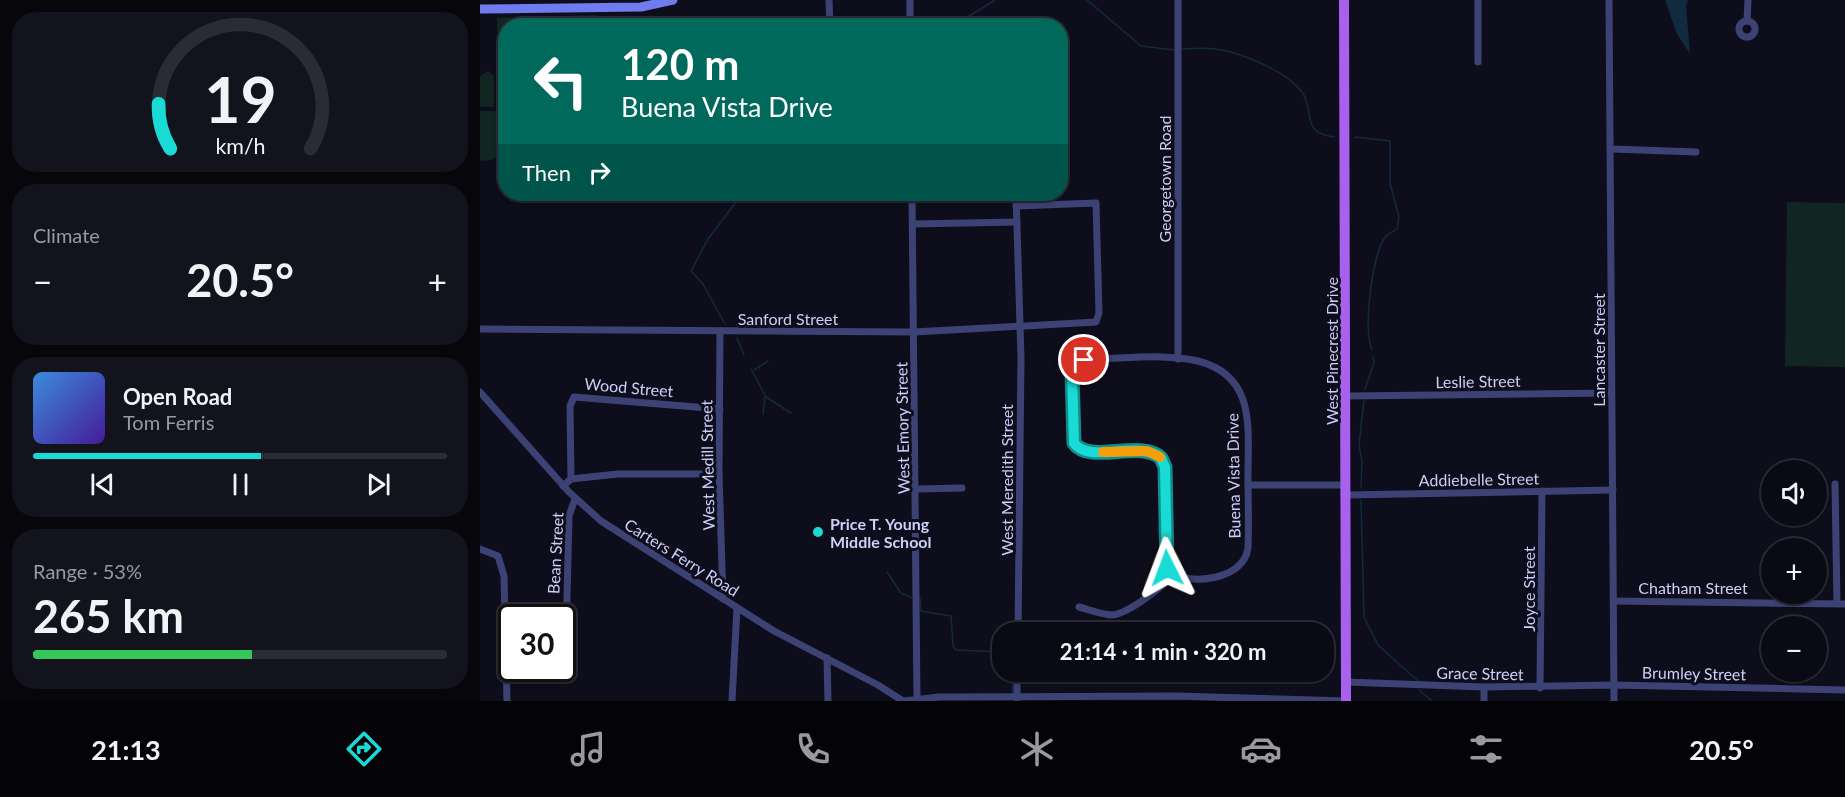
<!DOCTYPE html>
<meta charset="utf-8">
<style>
:root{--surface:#0a0a14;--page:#13131d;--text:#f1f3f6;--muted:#999aa0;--line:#2a2b34;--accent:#19dad5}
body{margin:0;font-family:Lato,sans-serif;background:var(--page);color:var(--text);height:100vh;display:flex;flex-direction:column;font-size:22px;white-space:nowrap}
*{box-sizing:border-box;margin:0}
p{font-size:20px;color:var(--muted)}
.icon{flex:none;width:33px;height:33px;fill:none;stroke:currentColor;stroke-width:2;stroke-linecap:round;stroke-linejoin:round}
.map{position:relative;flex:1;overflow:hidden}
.side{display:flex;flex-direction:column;gap:12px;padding:12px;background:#06060b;width:480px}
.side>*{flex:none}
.hud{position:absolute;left:18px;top:18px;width:570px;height:183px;border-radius:24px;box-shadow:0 2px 4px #0004,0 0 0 2px var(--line);background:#00695c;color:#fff;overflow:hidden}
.fabs{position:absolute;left:1281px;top:460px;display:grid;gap:12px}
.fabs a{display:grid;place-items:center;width:66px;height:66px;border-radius:50%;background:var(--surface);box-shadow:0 2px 4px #0004,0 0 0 2px var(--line);font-size:30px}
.speed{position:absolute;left:18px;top:604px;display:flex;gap:12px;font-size:30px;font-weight:700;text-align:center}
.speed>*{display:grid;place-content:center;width:78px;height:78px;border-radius:50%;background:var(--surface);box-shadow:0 2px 4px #0004,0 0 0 2px var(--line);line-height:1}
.speed .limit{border:3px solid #111;border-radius:9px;background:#fff;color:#111}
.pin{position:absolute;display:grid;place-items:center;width:51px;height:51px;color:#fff;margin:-26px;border:3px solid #fff;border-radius:50%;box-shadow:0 2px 6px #0007}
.me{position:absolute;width:66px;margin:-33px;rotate:357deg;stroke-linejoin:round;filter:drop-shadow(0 0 4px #0008)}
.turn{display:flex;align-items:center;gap:21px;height:126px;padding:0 24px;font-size:27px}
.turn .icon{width:78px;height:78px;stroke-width:2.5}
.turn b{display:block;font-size:42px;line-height:51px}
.then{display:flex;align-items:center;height:57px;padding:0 24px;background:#0003;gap:12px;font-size:22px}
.big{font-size:45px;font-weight:700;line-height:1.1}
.side .widget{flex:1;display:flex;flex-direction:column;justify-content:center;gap:9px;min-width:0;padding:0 21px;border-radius:24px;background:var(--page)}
.side .dial{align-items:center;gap:0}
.dial svg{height:156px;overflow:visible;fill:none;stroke:var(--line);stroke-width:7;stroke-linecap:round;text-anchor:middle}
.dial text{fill:var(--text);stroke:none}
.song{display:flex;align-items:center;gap:18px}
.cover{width:72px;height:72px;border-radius:9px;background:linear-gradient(135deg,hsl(210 70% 55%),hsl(260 70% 35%))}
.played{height:6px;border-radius:3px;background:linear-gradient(90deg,var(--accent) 55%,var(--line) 55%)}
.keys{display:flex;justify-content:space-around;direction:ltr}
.heat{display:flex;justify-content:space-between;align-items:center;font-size:33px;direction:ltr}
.charge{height:9px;border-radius:4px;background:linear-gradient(90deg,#34c759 53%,var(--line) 0)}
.trip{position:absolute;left:512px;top:622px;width:342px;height:60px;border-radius:24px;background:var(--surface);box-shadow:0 2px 4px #0004,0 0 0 2px var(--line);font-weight:700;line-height:60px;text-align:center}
.dock{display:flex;height:96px;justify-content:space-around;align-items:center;background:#040408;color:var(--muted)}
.dock .icon{width:42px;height:42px}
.dock .current{color:var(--accent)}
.dock b{font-size:27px;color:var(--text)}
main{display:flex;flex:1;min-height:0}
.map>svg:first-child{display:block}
</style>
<main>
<section class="side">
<div class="widget dial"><svg viewBox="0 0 100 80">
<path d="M14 69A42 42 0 1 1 86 69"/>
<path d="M14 69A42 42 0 0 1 8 46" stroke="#19dad5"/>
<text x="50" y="56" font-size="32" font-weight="700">19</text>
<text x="50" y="72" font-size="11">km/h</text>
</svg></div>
<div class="widget"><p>Climate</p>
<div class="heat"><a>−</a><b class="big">20.5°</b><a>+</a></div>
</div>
<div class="widget">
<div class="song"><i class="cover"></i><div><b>Open Road</b><p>Tom Ferris</p></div></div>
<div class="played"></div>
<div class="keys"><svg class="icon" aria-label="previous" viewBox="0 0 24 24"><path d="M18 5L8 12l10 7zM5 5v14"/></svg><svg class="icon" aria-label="pause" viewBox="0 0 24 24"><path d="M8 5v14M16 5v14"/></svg><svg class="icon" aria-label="next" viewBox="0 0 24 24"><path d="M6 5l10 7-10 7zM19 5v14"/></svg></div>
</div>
<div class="widget"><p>Range · 53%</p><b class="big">265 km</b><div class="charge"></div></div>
</section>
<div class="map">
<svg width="1365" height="701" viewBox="0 0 1365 701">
<rect width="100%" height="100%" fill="#0e0d1b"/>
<g fill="#112521">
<polygon points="116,15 121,22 99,26 100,23 96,25 66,25 65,18 35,19 34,25 26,26 25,32 17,32 17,18"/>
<polygon points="8,71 14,76 14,107 0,107 0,76"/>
<polygon points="0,111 16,111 16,131 25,132 25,153 11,160 0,161"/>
<polygon points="1307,202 1365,203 1365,367 1305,366"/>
</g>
<polygon fill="#122a3f" points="1185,0 1208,0 1206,6 1210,54 1197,34"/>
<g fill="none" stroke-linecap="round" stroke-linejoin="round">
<g stroke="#122a3f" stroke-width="1.5">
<polyline points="607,0 661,46 694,50"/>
<polyline points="473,26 515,0"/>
<path d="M702 49C713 49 724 47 735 49 760 52 807 71 822 92 836 112 819 132 854 137"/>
<path d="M875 137 910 141V183L919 217 917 229C914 231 908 234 905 237 892 256 883 329 892 350"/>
<polyline points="245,324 223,284 211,271 228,239 262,194"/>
<polyline points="257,338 264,355"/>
<polyline points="271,369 286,397 311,413"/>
<polyline points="274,370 288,361"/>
<polyline points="885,389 894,363 893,357"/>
<polyline points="283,414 285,397"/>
<polyline points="881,488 882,461 879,445 884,400"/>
<polyline points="881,500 884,617 898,645 938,681"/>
<polyline points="407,572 421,593 432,598"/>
<polyline points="440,598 441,611 471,616 473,646 476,650 522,652"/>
<polyline points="939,690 952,701"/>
<polyline points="532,693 533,672"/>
</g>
<g stroke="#3d4275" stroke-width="7">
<polyline points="349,0 350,26"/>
<polyline points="430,0 430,26"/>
<polyline points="698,0 698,359"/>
<polyline points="998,0 998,62"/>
<polyline points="1129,0 1134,701"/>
<circle cx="1267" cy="29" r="8"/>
<polyline points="1267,21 1268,0"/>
<polyline points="1132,149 1216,152"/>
<polyline points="432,194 437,698"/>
<polyline points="536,194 541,358 538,633"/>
<polyline points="433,224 537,222"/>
<polyline points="0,329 434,332 616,322 619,313 616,203 536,206"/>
<polyline points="240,331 239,474 243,599"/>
<path d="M608 359C641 359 686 353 718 361 776 376 768 427 768 475 768 499 769 524 768 548 764 580 711 586 688 572L685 561V467C679 434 615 464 595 446L592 372 598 363Z"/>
<polyline points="0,392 89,492 121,521 294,631 398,685 423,701"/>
<polyline points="866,396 1131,393"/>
<polyline points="91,479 138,474 239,474"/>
<polyline points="1355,484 1357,603"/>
<polyline points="768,485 866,485"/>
<polyline points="83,486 91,479 90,406 94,397 240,409"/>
<polyline points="437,489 482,488"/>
<polyline points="866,495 1133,490"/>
<polyline points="0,549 18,556 24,576 27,701"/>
<polyline points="1134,601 1365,604"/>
<path d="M599 607C610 610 622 615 633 615 648 613 684 587 693 574"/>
<polyline points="82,645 86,639 89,516 95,499"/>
<polyline points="347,658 348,701"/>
<polyline points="866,682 1004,687 1134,685 1365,690"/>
<polyline points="1004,687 1004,701"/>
<polyline points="1060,688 1062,491"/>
<polyline points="537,698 537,672"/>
<polyline points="252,701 257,608"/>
<polyline points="424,701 459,697 695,696 866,701"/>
</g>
<polyline stroke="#6f7cee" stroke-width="9" points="0,9 161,7 193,0"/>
<polyline stroke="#a761ed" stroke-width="10" points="864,0 866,701"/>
</g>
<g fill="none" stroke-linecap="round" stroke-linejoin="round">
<defs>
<path id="route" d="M604 360 592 372 594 443C610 465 660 439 681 458L685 467 687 568"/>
</defs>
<use href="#route" stroke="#108e8a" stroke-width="15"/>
<use href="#route" stroke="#19dad5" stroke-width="10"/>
<polyline stroke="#f59e0b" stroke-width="10" points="623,452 667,451 680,457"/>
</g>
<circle fill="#19dad5" stroke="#0e0d1b" stroke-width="2" cx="338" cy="532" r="6"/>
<g text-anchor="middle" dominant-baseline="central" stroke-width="6" stroke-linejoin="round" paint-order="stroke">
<g font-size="16" fill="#cdcef9" stroke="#0e0d1b">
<text transform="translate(684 179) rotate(-90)">Georgetown Road</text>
<text x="308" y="318">Sanford Street</text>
<text transform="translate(1118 350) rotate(-90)">Lancaster Street</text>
<text transform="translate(851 351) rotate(-90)">West Pinecrest Drive</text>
<text transform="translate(998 381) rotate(-1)">Leslie Street</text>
<text transform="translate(149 387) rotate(5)">Wood Street</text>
<text transform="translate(422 428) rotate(-91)">West Emory Street</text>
<text transform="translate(227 465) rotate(-91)">West Medill Street</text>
<text transform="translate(753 476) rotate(-91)">Buena Vista Drive</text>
<text transform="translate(999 479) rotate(-1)">Addiebelle Street</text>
<text transform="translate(526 480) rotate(-90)">West Meredith Street</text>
<text transform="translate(75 553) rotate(-87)">Bean Street</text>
<text transform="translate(202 557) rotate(32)">Carters Ferry Road</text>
<text x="1213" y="587">Chatham Street</text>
<text transform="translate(1048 589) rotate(-90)">Joyce Street</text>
<text transform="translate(1000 673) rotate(1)">Grace Street</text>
<text transform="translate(1214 673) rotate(1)">Brumley Street</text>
</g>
<g font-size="16" font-weight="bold" fill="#cdcef9" stroke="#0e0d1b" text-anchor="start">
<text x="350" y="523">Price T. Young<tspan x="350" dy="18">Middle School</tspan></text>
</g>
</g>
</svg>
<div class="fabs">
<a><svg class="icon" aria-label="sound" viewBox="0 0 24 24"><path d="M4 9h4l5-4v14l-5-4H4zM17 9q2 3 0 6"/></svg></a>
<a>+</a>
<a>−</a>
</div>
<div class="speed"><div class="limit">30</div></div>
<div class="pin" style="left:604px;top:360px;background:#d93025"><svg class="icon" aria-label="arrive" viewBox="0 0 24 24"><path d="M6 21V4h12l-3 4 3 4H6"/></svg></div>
<svg class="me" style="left:687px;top:568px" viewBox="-20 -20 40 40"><path d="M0-17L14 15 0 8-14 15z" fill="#19dad5" stroke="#fff" stroke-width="4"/></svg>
<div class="trip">21:14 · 1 min · 320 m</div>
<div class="hud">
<div class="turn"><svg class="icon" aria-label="left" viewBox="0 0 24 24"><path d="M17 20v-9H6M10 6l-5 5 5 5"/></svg><div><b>120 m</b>Buena Vista Drive</div></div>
<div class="then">Then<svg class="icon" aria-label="right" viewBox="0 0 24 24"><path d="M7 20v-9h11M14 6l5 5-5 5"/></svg></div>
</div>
</div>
</main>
<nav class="dock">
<b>21:13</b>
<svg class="icon current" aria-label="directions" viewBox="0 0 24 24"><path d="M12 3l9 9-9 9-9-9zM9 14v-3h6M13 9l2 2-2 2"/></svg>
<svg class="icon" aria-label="music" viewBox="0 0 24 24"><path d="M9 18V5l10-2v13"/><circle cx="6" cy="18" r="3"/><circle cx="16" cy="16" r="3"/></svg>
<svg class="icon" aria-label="phone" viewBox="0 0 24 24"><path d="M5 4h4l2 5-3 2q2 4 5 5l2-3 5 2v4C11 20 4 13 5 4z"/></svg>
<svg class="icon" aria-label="climate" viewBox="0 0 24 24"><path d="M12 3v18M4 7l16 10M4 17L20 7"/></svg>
<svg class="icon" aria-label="car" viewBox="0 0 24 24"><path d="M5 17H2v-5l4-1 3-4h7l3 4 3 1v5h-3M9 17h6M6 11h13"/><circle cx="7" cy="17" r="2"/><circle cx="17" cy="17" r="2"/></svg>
<svg class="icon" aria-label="filters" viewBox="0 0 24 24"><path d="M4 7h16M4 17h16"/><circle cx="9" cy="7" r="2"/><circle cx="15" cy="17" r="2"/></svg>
<b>20.5°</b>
</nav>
